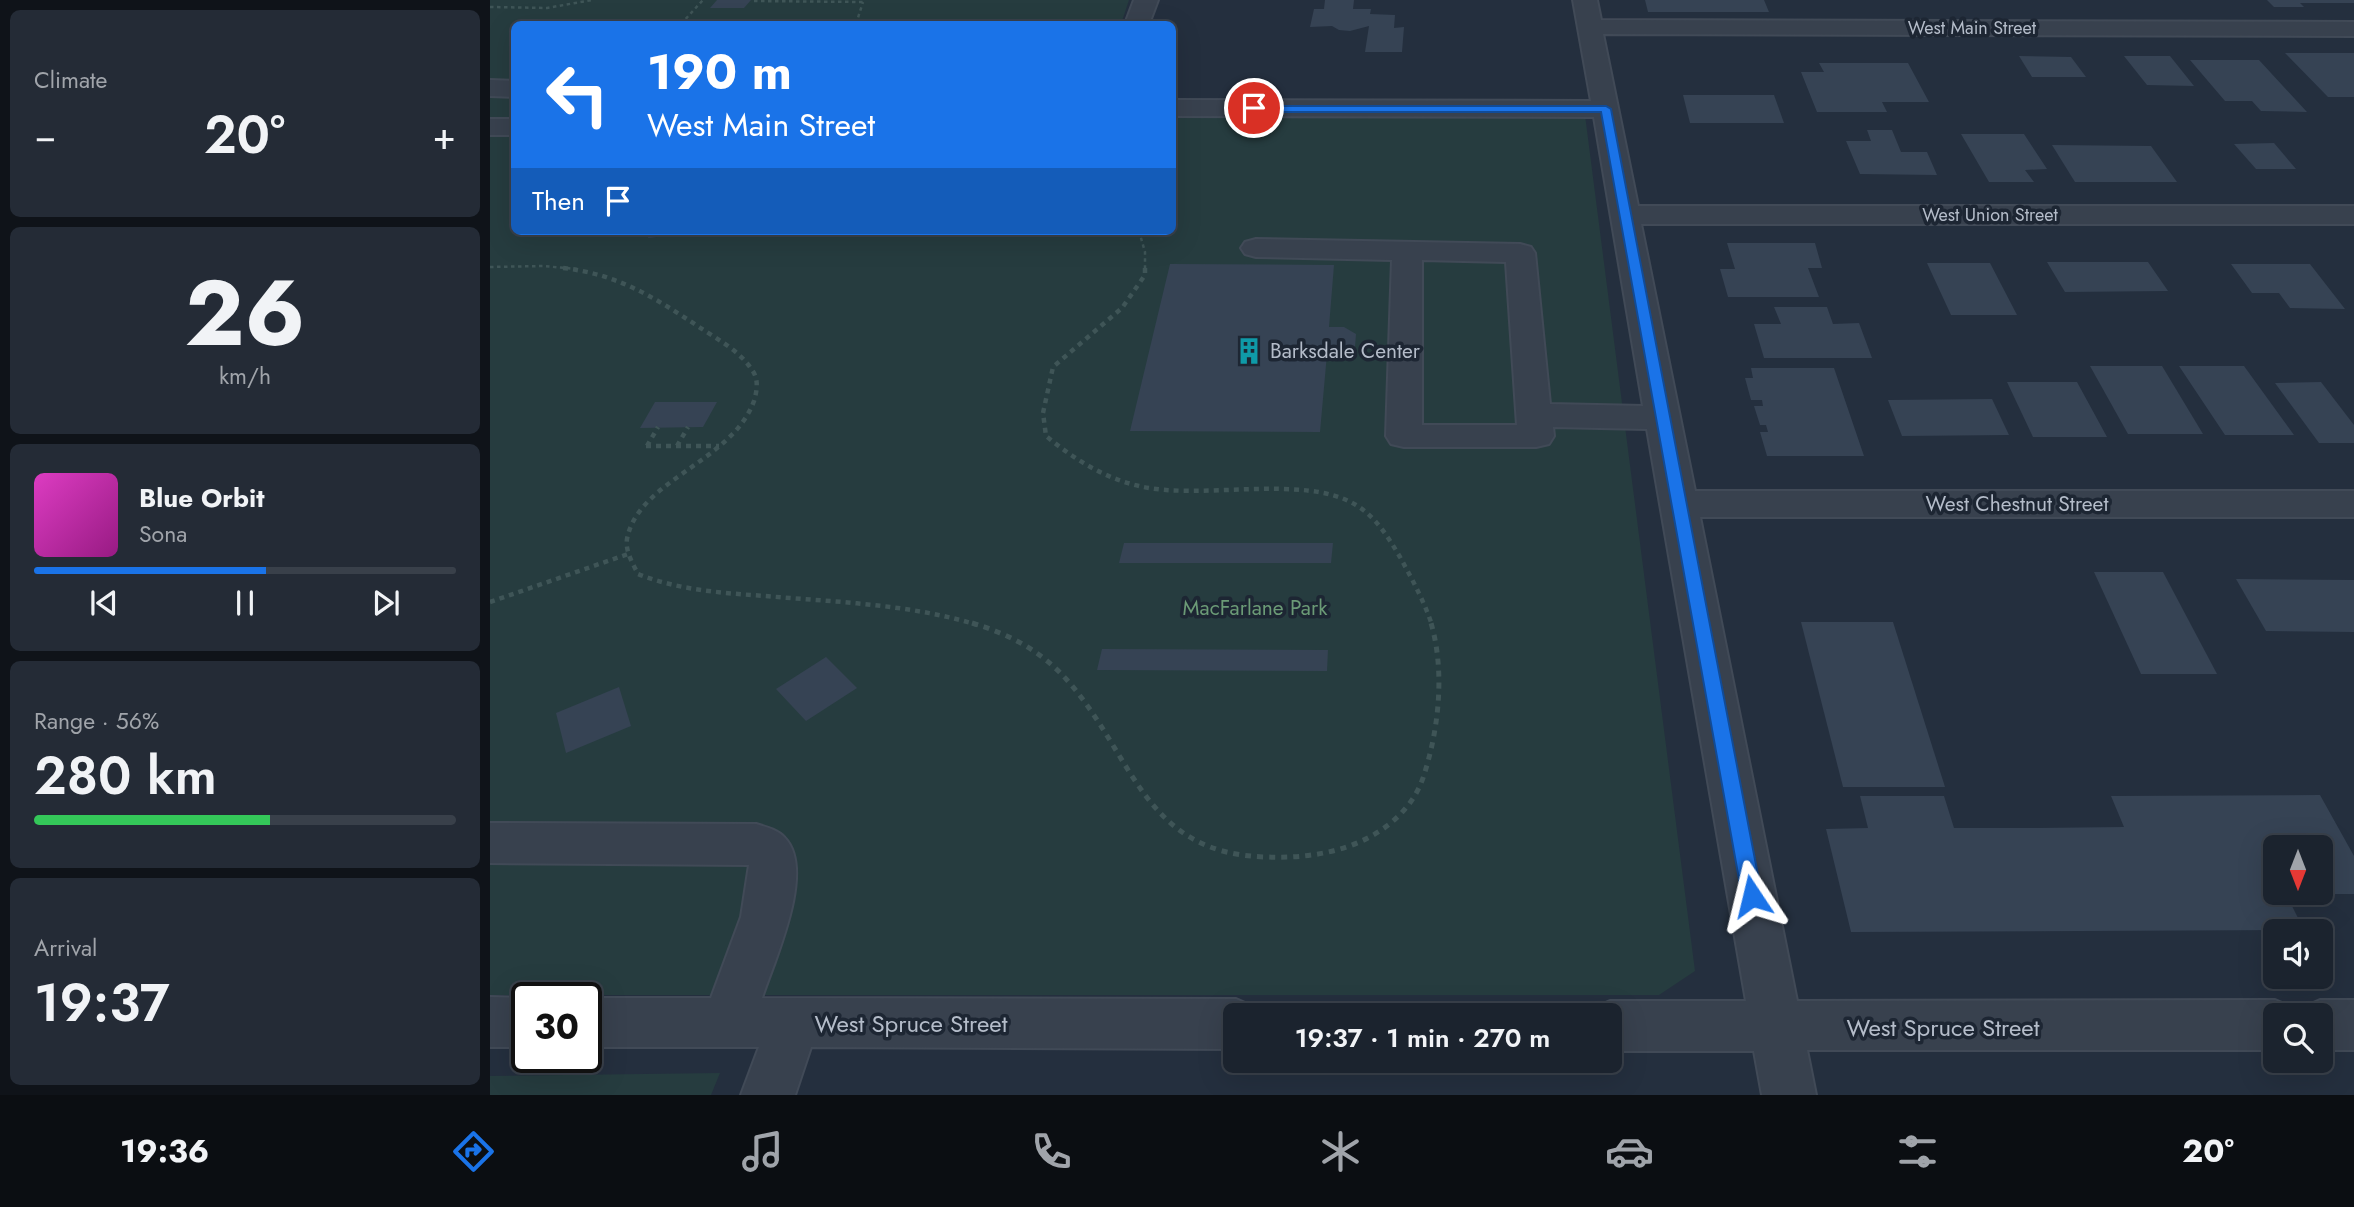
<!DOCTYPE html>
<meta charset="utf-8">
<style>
:root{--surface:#1b232e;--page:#242b36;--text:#f1f3f6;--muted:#a0a4aa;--line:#39404a;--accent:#1a73e8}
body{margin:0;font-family:Jost,sans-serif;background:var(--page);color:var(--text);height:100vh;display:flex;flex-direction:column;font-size:26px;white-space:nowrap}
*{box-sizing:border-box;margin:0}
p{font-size:23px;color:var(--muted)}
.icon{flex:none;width:38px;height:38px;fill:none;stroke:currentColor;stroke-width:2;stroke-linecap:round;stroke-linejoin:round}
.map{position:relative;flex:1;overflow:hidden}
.drawer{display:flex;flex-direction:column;gap:10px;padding:10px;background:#0f1319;width:490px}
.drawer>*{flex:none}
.banner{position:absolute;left:21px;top:21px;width:665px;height:214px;border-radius:10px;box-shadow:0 7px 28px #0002,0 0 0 2px var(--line);background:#1a73e8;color:#fff;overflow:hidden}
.needle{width:46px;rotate:180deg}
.fabs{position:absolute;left:1773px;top:835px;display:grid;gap:14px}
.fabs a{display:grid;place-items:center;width:70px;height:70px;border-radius:10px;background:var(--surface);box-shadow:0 7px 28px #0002,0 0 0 2px var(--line);font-size:35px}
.speed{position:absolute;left:21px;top:982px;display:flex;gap:14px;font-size:35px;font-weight:700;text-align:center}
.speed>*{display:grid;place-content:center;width:91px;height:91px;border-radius:50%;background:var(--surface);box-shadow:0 7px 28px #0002,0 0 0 2px var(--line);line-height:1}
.speed .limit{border:4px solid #111;border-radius:10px;background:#fff;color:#111}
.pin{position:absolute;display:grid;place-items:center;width:60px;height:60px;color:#fff;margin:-30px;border:4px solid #fff;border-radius:50%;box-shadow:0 2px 7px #0007}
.me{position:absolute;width:77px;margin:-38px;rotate:350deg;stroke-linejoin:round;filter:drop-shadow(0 0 5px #0008)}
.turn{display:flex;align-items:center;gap:24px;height:147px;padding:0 21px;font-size:32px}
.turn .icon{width:91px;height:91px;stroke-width:2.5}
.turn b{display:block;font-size:49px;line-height:60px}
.then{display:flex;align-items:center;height:66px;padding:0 21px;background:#0003;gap:14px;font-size:26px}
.big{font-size:52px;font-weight:600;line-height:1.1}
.drawer .card{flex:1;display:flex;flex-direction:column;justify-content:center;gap:10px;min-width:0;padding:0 24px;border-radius:10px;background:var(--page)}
.drawer .dial{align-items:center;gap:0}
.dial b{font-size:91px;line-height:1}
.song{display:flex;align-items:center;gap:21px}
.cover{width:84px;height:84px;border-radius:10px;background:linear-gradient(135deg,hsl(310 70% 55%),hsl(310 70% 35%))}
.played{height:7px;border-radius:4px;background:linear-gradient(90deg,var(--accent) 55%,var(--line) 55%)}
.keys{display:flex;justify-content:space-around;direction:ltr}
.heat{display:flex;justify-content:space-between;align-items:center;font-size:38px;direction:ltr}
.charge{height:10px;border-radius:5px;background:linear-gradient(90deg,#34c759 56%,var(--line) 0)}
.trip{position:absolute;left:733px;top:1003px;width:399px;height:70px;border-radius:10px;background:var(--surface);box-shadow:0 7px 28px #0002,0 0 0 2px var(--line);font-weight:600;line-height:70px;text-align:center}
.dock{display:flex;height:112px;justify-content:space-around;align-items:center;background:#0b0e12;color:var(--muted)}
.dock .icon{width:49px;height:49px}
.dock .selected{color:var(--accent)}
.dock b{font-size:32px;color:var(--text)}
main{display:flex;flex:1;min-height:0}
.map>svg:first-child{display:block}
</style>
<main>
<section class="drawer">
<div class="card"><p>Climate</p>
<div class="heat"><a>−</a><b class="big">20°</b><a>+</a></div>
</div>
<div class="card dial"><b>26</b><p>km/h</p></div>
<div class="card">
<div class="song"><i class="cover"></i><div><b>Blue Orbit</b><p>Sona</p></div></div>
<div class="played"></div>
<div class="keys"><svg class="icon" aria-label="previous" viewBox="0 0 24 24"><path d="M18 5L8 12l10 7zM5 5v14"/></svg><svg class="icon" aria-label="pause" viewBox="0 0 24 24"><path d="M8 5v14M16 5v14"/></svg><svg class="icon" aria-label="next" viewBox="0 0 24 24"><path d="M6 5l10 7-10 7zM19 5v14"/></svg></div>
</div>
<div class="card"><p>Range · 56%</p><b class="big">280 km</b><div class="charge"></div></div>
<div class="card"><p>Arrival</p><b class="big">19:37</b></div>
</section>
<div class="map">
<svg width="1864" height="1095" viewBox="0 0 1864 1095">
<rect width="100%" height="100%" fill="#242f3e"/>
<g fill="#263c3f">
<polygon points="0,0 639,0 631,24 24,24 24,231 682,231 683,116 1095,115 1205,971 1169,995 0,995"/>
<polygon points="230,1073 221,1095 0,1095 0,1076"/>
</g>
<g fill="#364354">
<polygon points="227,0 261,0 254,8 220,8"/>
<polygon points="835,0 864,0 863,9 881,9 880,14 905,15 904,28 914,27 912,52 875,52 879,26 860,31 849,30 842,26 820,27 824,9 834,9"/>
<polygon points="1155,0 1274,0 1279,12 1158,12"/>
<polygon points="1777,0 1864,0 1864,3 1810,3 1814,7 1784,7"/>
<polygon points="1795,53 1864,53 1864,97 1838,97"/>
<polygon points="1529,56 1581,57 1596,77 1542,77"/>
<polygon points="1634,56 1680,56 1704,86 1657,85"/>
<polygon points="1700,60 1769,60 1817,112 1771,111 1762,101 1735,101"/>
<polygon points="1329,63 1418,63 1439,102 1392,102 1397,112 1327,112 1311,72 1334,72"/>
<polygon points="1193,95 1284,95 1294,123 1200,123"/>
<polygon points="1377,130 1402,130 1411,152 1437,152 1447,175 1370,174 1356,141 1381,141"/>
<polygon points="1471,134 1534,134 1557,169 1535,170 1544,182 1499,182"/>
<polygon points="1784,143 1806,169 1766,169 1744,144"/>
<polygon points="1562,145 1661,146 1687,182 1585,182"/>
<polygon points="160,231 200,231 200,233 158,238"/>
<polygon points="1237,243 1325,243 1332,268 1318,268 1329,297 1238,297 1230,269 1245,269"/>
<polygon points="1557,262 1658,262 1678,291 1575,292"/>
<polygon points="1437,263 1500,263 1527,315 1461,315"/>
<polygon points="680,264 844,265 839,327 854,327 866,334 865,347 852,354 837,354 830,432 640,431"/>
<polygon points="1741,264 1820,264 1855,309 1800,308 1789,293 1762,293"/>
<polygon points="1284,307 1337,307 1343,324 1369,323 1382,358 1274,358 1264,324 1291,324"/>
<polygon points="1600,366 1672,366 1713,434 1638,434"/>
<polygon points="1689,366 1754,366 1804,435 1735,435"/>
<polygon points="1261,368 1344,368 1374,456 1277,456 1270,432 1278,432 1276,425 1270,425 1264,406 1273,406 1272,400 1261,400 1255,378 1263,378"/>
<polygon points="1517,382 1587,382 1617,437 1543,437"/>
<polygon points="1831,382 1864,425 1864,443 1829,443 1785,383"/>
<polygon points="1502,399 1519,435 1412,436 1398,400"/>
<polygon points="165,402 227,402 213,427 150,428"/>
<polygon points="634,543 843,543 841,563 629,563"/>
<polygon points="1604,572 1673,572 1727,674 1651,674"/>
<polygon points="1746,579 1864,580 1864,632 1776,631"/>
<polygon points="1311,622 1403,622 1455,787 1353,787"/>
<polygon points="612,649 838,650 837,671 607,670"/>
<polygon points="336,657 367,688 316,721 286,689"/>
<polygon points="129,687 141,726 76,753 66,713"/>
<polygon points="1830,795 1864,856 1864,894 1830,894 1830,847 1785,847 1785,892 1795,892 1814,930 1361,932 1336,829 1378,828 1370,796 1454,796 1464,828 1548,828 1634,827 1621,796"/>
</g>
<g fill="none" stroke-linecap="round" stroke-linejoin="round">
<defs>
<g id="minor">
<polygon points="644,0 668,0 659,24 635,24"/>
<path d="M1083 0H1107L1111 20 1864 22V36L1113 34 1148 206H1864V224H1151L1205 491H1864V517H1210L1307 1001 1785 1000 1803 1008 1807 1015H1785V1050H1317L1326 1095H1272L1264 1051H1120V1015H1099L1102 1009 1120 1001H1256L1157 429 1063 427 1064 436 1059 444 1046 447H914L901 444 896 436 902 260 766 257 755 254 751 248 755 242 766 239 1030 244 1041 247 1045 253 1060 404 1153 406 1104 117 682 116V100L1101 101ZM932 260 1016 262 1027 425H932Z"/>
<polygon points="0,80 24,81 24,97 0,96"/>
<rect x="0" y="119" width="24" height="16"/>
<path d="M0 823 266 824C276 827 288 830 295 838 326 871 284 961 272 998L746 999 764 1007 768 1015H746V1049L321 1047 305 1095H251L269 1047H96V998H221L251 917 259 865 0 863Z"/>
<polygon points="0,997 37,998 37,1047 0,1047"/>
<polygon points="1830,1000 1864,1000 1864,1050 1830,1050 1830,1015 1808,1015 1812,1008"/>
</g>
</defs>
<use href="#minor" stroke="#414a57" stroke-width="4"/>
<g stroke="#3f5557" stroke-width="2.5" stroke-dasharray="3.5 3.5" stroke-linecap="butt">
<polyline points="264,1 373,2"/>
<polyline points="0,7 57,8 102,0"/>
<polyline points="167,22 192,22"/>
<polyline points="191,24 213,0"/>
<polyline points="366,24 373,2"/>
<polyline points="649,231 655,252 655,269"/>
<polyline points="0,267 53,266 87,269"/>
</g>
<g stroke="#3f5557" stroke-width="4.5" stroke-dasharray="5 5" stroke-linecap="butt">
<path d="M73 268C127 274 164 297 209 327 227 339 250 351 262 370 269 379 267 391 264 401 242 462 148 480 137 539 135 551 143 564 148 574 188 590 232 593 275 596 346 602 419 604 488 625"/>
<path d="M655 268V275L632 308 563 367 553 413 556 436C584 459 614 478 649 486 710 501 814 473 866 505 886 517 898 537 910 557 922 579 934 601 942 625"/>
<polyline points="156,446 229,446"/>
<polyline points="157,446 168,427"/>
<polyline points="187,446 198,427"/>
<polyline points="0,602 138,554"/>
</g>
<path stroke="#3f5557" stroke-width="5" stroke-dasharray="6 6" stroke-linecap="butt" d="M482 623C519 634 551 651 577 680 644 755 653 854 776 857 801 858 826 856 850 849 888 838 922 813 934 775 949 728 955 671 941 623"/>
<use href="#minor" fill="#38414e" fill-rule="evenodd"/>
</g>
<polygon fill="#1a73e8" stroke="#114b97" stroke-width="2" points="760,106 1116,106 1121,109 1272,896 1270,903 1262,905 1255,903 1252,896 1111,112 764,112 758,108"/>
<defs>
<symbol id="building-bare" viewBox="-9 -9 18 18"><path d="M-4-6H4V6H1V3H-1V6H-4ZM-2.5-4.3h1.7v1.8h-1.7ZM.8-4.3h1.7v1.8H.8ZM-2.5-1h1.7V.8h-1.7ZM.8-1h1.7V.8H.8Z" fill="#0f9aa8" stroke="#1d2633" stroke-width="2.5" paint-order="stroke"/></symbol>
</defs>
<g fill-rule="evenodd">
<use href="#building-bare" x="740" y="332" width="38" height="38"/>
</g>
<g text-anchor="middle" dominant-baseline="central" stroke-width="7" stroke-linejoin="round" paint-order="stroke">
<g font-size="18" fill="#b4bcc9" stroke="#1d2633">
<text x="1482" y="28">West Main Street</text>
<text x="1500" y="215">West Union Street</text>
</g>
<g font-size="21" fill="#b4bcc9" stroke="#1d2633" text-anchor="start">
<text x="780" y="351">Barksdale Center</text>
</g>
<g font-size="21" fill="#b4bcc9" stroke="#1d2633">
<text x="1527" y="504">West Chestnut Street</text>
</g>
<g font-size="21" fill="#6b9a76" stroke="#1d2633">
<text x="765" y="608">MacFarlane Park</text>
</g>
<g font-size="24" fill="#b4bcc9" stroke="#1d2633">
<text x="421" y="1023">West Spruce Street</text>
<text x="1453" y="1027">West Spruce Street</text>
</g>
</g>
</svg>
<div class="fabs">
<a><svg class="needle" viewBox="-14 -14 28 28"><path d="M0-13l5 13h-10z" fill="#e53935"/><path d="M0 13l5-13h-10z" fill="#a0a4aa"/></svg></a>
<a><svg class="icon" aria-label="sound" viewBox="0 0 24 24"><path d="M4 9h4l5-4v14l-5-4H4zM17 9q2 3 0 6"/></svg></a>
<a><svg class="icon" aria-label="search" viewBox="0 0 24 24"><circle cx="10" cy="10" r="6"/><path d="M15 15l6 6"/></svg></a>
</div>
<div class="speed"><div class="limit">30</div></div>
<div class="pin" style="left:764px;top:108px;background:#d93025"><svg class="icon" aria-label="arrive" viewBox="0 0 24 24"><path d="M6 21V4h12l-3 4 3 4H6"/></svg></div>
<svg class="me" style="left:1262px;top:896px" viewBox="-20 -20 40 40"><path d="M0-17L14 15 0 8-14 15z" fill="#1a73e8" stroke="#fff" stroke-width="4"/></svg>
<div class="trip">19:37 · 1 min · 270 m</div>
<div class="banner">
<div class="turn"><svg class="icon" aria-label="left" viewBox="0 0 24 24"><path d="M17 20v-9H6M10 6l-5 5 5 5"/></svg><div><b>190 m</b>West Main Street</div></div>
<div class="then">Then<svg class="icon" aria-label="arrive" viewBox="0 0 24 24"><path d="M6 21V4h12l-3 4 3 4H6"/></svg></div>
</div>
</div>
</main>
<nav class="dock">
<b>19:36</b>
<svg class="icon selected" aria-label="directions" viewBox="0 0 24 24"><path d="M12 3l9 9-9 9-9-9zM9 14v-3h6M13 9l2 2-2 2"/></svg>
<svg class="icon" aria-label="music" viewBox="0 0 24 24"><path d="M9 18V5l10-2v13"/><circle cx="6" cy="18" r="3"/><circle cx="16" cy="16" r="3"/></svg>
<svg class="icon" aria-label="phone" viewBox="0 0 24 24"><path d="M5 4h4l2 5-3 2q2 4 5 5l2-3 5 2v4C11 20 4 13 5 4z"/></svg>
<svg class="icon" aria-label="climate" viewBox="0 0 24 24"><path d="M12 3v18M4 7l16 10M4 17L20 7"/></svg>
<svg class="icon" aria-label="car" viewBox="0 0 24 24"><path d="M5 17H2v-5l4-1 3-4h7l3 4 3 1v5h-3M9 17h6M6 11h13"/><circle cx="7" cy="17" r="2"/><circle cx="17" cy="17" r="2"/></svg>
<svg class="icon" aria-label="filters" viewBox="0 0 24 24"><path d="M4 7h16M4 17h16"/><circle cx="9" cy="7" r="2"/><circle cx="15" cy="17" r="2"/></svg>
<b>20°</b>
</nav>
